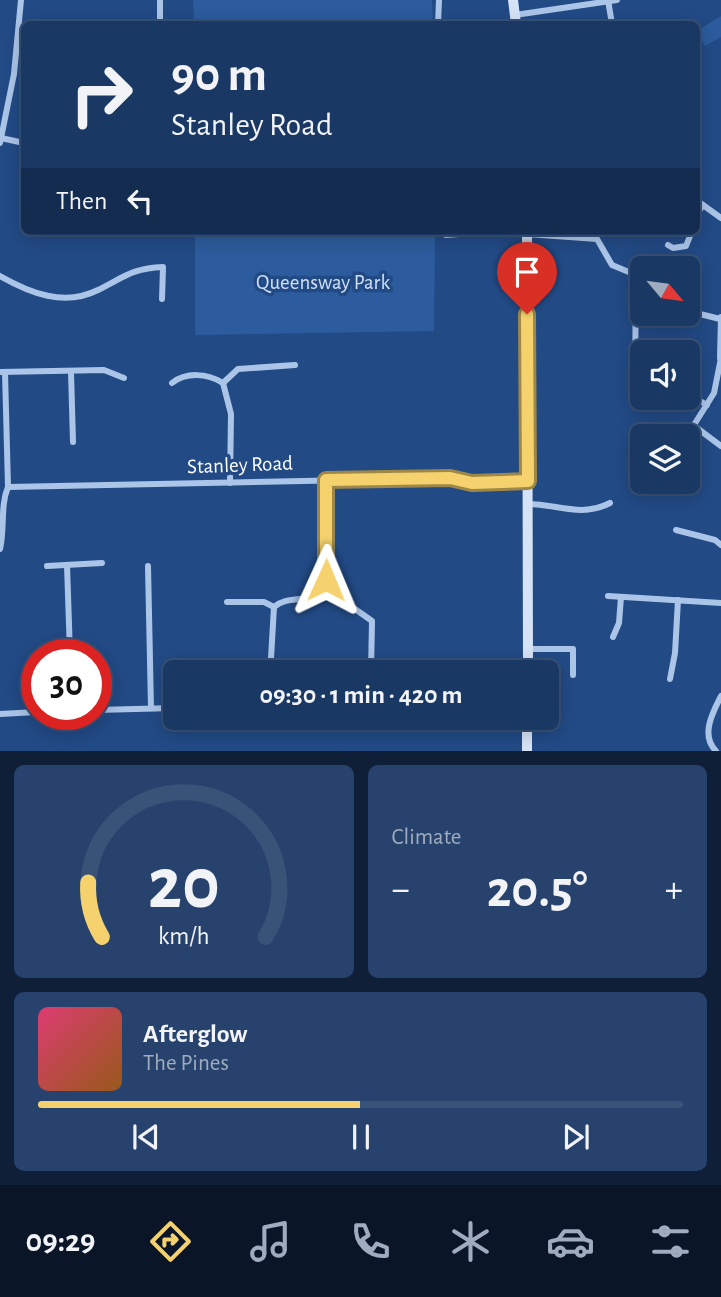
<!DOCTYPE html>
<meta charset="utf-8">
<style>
:root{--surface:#1a3864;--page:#27436d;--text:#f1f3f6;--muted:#9facbf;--line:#385278;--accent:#f5d26d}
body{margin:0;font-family:"Alegreya Sans",sans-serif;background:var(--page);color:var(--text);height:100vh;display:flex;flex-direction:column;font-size:26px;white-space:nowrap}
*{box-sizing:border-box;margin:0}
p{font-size:23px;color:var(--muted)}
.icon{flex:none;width:38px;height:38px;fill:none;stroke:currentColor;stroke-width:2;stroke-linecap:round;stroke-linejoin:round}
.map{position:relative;height:751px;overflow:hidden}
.details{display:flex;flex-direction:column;gap:14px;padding:14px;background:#0e1f37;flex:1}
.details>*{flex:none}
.top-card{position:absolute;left:21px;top:21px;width:679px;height:214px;border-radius:10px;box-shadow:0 4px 18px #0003,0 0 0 2px var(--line);background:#1a3864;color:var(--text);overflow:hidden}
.needle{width:46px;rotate:119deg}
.tools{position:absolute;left:630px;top:256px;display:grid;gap:14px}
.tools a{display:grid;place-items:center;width:70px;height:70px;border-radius:10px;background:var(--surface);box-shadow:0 4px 18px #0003,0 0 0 2px var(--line);font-size:35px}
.speed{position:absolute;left:21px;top:639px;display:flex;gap:14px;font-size:35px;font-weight:700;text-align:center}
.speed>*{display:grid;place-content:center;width:91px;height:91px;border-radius:50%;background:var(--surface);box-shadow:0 4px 18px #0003,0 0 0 2px var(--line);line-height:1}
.speed .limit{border:10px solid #d22;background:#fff;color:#111}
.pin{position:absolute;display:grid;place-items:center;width:60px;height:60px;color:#fff;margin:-72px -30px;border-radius:50% 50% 50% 0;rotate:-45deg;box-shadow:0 0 7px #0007}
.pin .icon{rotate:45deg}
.me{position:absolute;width:77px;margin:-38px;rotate:1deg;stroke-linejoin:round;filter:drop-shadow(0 0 5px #0008)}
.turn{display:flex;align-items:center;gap:24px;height:147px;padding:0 35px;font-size:32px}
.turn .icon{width:91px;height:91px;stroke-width:2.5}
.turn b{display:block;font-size:49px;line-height:60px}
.then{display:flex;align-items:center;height:66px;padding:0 35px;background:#0003;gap:14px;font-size:26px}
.big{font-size:52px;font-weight:600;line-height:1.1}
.details .widget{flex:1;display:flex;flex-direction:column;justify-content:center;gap:10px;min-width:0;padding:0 24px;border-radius:10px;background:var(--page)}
.details .dial{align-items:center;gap:0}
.dial svg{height:182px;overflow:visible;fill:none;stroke:var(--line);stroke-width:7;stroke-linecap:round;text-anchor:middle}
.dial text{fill:var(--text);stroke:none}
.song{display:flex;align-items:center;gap:21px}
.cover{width:84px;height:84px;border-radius:10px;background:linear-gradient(135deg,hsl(340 70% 55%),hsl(30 70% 35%))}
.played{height:7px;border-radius:4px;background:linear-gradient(90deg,var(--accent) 50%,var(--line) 50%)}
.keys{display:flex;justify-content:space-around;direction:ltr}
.heat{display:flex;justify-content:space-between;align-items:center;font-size:38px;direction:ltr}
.details .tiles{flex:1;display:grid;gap:14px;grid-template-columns:1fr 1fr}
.widget:last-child{grid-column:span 2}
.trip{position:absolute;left:163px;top:660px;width:396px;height:70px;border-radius:10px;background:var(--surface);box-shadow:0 4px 18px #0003,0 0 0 2px var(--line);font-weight:600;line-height:70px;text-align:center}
.tab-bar{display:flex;height:112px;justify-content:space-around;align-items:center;background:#0a1628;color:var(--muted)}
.tab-bar .icon{width:49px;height:49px}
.tab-bar .current{color:var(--accent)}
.tab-bar b{font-size:32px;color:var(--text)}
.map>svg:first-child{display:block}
</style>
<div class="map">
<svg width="721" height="751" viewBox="0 0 721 751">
<rect width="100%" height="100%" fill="#224a85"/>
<g fill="#2c5c9d">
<polygon points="193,0 432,0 433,24 194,24"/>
<polygon points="721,16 721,37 705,46 697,31"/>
<polygon points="195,231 435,231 434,331 195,335"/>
</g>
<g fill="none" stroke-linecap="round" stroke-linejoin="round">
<g stroke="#abc5e9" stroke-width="6">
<polyline points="608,0 612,24"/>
<polyline points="515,15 617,0"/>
<polyline points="160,24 160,1"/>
<polyline points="438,24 439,0"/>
<polyline points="1,138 24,143"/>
<polyline points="0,143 14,74 21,0"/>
<polyline points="696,200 721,218"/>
<polyline points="696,215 703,205"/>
<polyline points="527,234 597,239 612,265 636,275 635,379"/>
<polyline points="446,235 497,231"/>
<polyline points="668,245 673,248 686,246 692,231"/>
<path d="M0 276C30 293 64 307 98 290 124 277 133 268 163 267L162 299"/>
<polyline points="688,311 720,319"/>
<polyline points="720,358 721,317"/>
<polyline points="0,372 104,370 124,378"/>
<polyline points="5,372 8,487"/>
<polyline points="71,372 73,442"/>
<path d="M172 383C186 372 207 373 223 383L231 414 230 483"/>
<polyline points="223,383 238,369 295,365"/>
<polyline points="688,394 707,405"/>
<polyline points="693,425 721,446"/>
<polyline points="687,436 714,393 721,358"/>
<path d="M528 504C557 504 581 518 610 503"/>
<polyline points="676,530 715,540 721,545"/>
<path d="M0 549C5 528 0 506 8 487L450 478 472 483 528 481"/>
<polyline points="67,565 70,654"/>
<polyline points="47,566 102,563"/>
<polyline points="148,566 151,708"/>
<polyline points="324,587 372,621 371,672"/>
<polyline points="608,596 721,603"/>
<polyline points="227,602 264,602 274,607"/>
<polyline points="613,637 619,623 621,597"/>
<polyline points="528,649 573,649 573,675"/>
<path d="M264 672 271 658 274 607C291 592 316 609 326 580V480"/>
<polyline points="670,679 675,653 678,600"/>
<polyline points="96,710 175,708"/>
<polyline points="0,714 37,712"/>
<path d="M716 751C700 735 713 712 721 696"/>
</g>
<g stroke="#d6e3f7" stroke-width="10">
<polyline points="513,0 516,24"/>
<polyline points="527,231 528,672"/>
<polyline points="527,751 527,718"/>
</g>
</g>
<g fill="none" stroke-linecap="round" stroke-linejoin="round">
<defs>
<polyline id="route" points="326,580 326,480 450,478 472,483 528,481 527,314"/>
</defs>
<use href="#route" stroke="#9f8847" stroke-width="18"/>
<use href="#route" stroke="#f5d26d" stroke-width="12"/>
</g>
<g text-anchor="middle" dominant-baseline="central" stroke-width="7" stroke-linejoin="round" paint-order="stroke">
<g font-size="21" fill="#cfe0f7" stroke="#224a85">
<text x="323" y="282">Queensway Park</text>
</g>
<g font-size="21" fill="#fff" stroke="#224a85">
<text transform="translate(240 465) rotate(-2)">Stanley Road</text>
</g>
</g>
</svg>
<div class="tools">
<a><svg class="needle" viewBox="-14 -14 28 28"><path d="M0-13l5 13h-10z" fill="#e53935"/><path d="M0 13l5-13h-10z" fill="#9facbf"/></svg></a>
<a><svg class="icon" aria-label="sound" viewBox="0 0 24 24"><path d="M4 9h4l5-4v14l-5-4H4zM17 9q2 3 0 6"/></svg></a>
<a><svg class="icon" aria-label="layers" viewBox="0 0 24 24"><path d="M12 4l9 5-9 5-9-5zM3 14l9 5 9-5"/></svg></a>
</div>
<div class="speed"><div class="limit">30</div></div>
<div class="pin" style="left:527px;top:314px;background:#d93025"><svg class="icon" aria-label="arrive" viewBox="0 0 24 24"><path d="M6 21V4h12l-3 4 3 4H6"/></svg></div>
<svg class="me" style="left:326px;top:580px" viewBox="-20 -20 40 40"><path d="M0-17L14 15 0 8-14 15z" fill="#f5d26d" stroke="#fff" stroke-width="4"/></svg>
<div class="trip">09:30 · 1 min · 420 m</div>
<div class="top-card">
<div class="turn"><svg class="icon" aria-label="right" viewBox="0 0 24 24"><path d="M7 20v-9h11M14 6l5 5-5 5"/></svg><div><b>90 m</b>Stanley Road</div></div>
<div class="then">Then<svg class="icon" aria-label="left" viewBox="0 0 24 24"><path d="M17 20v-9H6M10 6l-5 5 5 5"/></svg></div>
</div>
</div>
<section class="details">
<div class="tiles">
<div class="widget dial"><svg viewBox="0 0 100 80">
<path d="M14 69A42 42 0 1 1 86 69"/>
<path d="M14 69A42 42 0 0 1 8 45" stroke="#f5d26d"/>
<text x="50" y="56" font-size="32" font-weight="700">20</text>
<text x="50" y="72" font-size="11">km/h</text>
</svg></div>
<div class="widget"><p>Climate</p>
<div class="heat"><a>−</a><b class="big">20.5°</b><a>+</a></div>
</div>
<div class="widget">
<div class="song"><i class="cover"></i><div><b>Afterglow</b><p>The Pines</p></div></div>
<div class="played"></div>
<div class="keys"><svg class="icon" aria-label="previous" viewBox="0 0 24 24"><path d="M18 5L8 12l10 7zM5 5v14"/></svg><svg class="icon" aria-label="pause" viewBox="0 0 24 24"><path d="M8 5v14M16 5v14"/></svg><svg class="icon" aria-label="next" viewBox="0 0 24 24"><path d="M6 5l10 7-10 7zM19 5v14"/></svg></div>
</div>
</div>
</section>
<nav class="tab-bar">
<b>09:29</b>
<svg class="icon current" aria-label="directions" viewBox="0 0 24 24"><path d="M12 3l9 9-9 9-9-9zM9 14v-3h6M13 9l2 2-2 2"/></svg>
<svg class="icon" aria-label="music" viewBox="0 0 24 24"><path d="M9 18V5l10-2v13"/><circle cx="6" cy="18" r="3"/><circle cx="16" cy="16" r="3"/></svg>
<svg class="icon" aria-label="phone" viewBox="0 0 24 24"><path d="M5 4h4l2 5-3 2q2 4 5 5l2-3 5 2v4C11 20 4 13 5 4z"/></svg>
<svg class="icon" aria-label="climate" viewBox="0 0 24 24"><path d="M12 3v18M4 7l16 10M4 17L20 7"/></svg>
<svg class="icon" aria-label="car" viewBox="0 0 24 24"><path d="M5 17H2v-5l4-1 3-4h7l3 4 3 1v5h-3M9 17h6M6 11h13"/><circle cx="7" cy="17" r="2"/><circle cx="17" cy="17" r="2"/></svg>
<svg class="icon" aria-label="filters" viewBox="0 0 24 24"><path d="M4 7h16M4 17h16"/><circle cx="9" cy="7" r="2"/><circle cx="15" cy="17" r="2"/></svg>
</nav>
